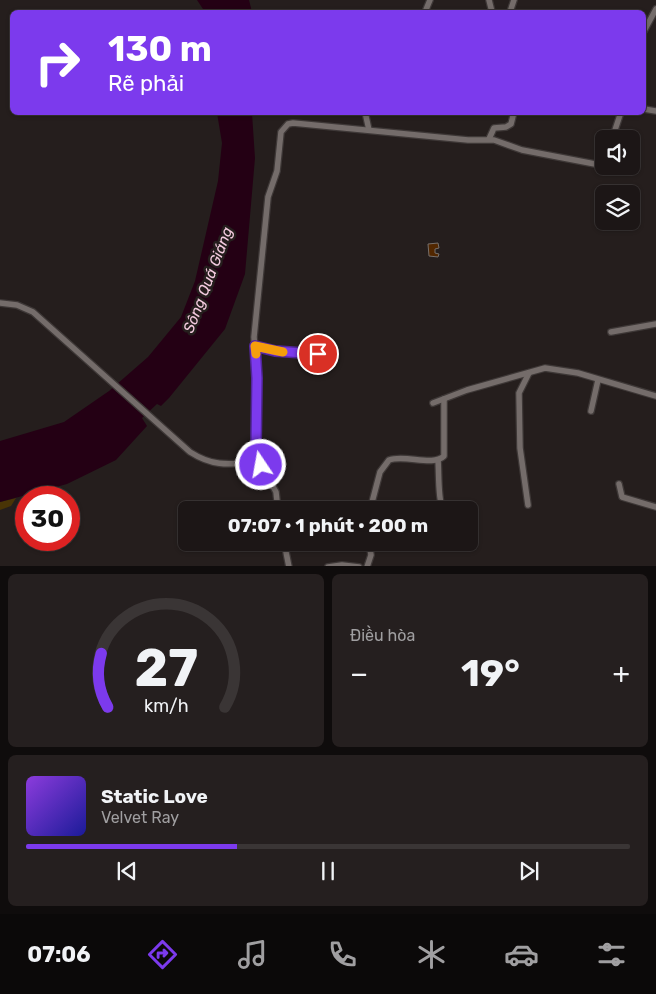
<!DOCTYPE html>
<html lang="vi">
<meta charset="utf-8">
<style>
:root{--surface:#1c1616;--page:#251f1f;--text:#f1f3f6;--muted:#a09fa1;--line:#3a3535;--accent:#7c3aed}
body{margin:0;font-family:Rubik,sans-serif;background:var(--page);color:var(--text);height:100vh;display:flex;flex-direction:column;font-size:19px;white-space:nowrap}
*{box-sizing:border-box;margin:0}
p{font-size:16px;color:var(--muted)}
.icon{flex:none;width:28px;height:28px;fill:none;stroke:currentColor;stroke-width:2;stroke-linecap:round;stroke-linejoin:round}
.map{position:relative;height:566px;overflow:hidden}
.panel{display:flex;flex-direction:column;gap:8px;padding:8px;background:#0f0c0c;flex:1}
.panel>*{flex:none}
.top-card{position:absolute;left:10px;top:10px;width:636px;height:105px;border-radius:8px;box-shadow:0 1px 4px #0004,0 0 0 1px var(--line);background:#7c3aed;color:#fff;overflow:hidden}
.fabs{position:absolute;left:595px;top:130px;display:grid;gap:10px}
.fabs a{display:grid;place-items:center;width:45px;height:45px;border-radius:8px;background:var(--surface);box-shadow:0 1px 4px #0004,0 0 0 1px var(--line);font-size:25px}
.speed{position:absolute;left:15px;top:486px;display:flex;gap:10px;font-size:25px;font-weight:700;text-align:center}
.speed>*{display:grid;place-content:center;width:65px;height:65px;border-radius:50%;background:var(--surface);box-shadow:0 1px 4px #0004,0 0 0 1px var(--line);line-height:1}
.speed .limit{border:8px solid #d22;background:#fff;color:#111}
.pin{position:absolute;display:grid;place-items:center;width:42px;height:42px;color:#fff;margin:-21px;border:2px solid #fff;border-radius:50%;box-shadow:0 1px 5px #0007}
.me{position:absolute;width:55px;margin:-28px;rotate:348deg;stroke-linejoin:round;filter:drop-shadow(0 0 4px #0008)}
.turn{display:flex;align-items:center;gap:18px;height:105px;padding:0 15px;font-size:22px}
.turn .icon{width:65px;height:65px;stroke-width:2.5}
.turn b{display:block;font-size:35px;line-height:42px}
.big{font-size:38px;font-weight:700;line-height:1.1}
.panel .card{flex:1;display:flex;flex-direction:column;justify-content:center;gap:8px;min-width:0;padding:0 18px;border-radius:8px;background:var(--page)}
.panel .dial{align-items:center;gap:0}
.dial svg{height:130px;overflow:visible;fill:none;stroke:var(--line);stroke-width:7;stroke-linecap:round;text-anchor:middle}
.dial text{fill:var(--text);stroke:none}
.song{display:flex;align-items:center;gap:15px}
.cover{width:60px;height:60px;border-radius:8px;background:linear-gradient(135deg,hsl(270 70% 55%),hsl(240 70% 35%))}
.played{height:5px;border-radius:2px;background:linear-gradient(90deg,var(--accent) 35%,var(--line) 35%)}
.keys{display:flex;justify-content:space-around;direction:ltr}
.heat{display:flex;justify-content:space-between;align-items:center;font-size:28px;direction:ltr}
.panel .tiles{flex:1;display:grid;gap:8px;grid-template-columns:1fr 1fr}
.card:last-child{grid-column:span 2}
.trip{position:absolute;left:178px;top:501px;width:300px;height:50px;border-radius:8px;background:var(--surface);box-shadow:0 1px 4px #0004,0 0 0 1px var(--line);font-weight:700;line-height:50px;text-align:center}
.tabs{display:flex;height:80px;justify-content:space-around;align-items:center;background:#0b0909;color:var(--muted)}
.tabs .icon{width:35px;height:35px}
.tabs .active{color:var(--accent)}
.tabs b{font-size:22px;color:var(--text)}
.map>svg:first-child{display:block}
</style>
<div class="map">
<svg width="656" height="567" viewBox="0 0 656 567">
<rect width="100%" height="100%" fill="#251e1d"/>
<polygon fill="#493406" points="16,498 11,506 0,510 0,502"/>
<g fill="#240014">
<polygon points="197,0 249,0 252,12 205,12"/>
<polygon points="217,113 252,113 255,158 245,274 225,329 169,398 161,406 157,404 142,418 147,426 116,460 67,484 0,502 0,441 64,422 109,391 148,357 181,317 195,281 218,181 222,143"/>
</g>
<polygon fill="#522700" stroke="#77706c" points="438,243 439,248 435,249 435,253 439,254 438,257 429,256 428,244"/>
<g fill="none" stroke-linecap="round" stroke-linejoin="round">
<defs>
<g id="minor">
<polyline points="489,0 492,12"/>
<polyline points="425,12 430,0"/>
<polyline points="510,12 514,0"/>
<polyline points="644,31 656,9"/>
<polyline points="644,109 656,111"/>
<polyline points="365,112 369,130"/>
<polyline points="489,139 494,128 506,127 511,124 514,112"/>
<polyline points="612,139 621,112"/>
<path d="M0 303 17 305 33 312 190 452C215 468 231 464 260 462"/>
<polyline points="611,332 656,324"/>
<polyline points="255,346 275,351 318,354"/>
<polyline points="433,403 467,390 545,368 578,373 656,396"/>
<polyline points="591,411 598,380"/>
<path d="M438 460C439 472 438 498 442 506"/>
<polyline points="619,484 622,497 656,507"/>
<polyline points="528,505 520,448 519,393 529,373"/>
<polyline points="278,510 276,492 261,465 256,446 257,377 254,337 268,197 277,171 281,132 288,124 293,123 468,140 494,140 522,150 595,164 604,160"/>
<path d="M370 510 380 472 389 460C405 454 433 467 444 456V399"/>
<polyline points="284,542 289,567"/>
<polyline points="328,567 342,565 359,567"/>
<polyline points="367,567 371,555 369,542"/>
</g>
</defs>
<use href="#minor" stroke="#3e3837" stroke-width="8"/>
<use href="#minor" stroke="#746c6a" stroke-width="5.5"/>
</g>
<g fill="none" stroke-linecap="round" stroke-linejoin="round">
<defs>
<polyline id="route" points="261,465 256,446 257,378 255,346 275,351 318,354"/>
</defs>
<use href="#route" stroke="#51269a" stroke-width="12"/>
<use href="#route" stroke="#7c3aed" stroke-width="9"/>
<polyline stroke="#f59e0b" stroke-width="9" points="256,354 255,346 283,352"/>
</g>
<g text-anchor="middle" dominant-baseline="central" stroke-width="5" stroke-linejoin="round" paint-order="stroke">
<g font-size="15" font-style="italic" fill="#f4cbdf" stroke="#251e1d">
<text transform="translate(208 280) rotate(-69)">Sông Quá Giáng</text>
</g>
</g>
</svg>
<div class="fabs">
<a><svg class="icon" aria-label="sound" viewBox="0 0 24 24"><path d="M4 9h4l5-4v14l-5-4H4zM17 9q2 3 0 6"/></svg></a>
<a><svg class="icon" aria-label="layers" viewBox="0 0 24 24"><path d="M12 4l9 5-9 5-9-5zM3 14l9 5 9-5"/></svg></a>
</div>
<div class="speed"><div class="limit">30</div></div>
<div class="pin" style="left:318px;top:354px;background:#d93025"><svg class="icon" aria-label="arrive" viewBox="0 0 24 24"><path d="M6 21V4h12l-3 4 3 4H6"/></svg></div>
<svg class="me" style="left:261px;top:465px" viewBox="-20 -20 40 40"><circle r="17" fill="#7c3aed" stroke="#fff" stroke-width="3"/><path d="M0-11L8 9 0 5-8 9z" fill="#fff"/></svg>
<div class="trip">07:07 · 1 phút · 200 m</div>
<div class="top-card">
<div class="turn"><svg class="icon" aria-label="right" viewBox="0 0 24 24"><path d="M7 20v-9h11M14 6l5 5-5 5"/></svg><div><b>130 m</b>Rẽ phải</div></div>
</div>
</div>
<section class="panel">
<div class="tiles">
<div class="card dial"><svg viewBox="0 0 100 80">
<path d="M14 69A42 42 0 1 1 86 69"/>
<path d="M14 69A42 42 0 0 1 10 36" stroke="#7c3aed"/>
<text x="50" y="56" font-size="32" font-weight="700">27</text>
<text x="50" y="72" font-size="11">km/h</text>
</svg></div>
<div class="card"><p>Điều hòa</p>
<div class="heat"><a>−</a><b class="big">19°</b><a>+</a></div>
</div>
<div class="card">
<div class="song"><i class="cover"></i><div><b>Static Love</b><p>Velvet Ray</p></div></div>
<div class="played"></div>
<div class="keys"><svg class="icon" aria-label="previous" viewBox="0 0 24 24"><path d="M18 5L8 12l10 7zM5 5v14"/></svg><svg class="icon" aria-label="pause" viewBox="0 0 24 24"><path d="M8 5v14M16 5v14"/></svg><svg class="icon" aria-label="next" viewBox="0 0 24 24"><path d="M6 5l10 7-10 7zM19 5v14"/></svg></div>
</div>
</div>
</section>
<nav class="tabs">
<b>07:06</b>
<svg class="icon active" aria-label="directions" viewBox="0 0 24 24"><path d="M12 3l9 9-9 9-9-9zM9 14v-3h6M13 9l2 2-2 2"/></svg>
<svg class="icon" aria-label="music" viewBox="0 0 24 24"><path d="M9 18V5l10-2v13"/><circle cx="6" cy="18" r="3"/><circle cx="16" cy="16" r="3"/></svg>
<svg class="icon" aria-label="phone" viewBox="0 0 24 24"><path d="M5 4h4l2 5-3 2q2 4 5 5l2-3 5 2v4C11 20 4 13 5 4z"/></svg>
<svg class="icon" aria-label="climate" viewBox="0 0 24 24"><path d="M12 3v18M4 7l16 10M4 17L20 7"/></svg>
<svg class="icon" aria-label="car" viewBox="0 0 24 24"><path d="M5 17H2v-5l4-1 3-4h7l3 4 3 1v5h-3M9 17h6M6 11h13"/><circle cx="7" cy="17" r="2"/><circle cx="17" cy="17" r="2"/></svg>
<svg class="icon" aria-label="filters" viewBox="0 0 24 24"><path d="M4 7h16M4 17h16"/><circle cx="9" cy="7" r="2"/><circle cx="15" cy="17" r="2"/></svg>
</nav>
